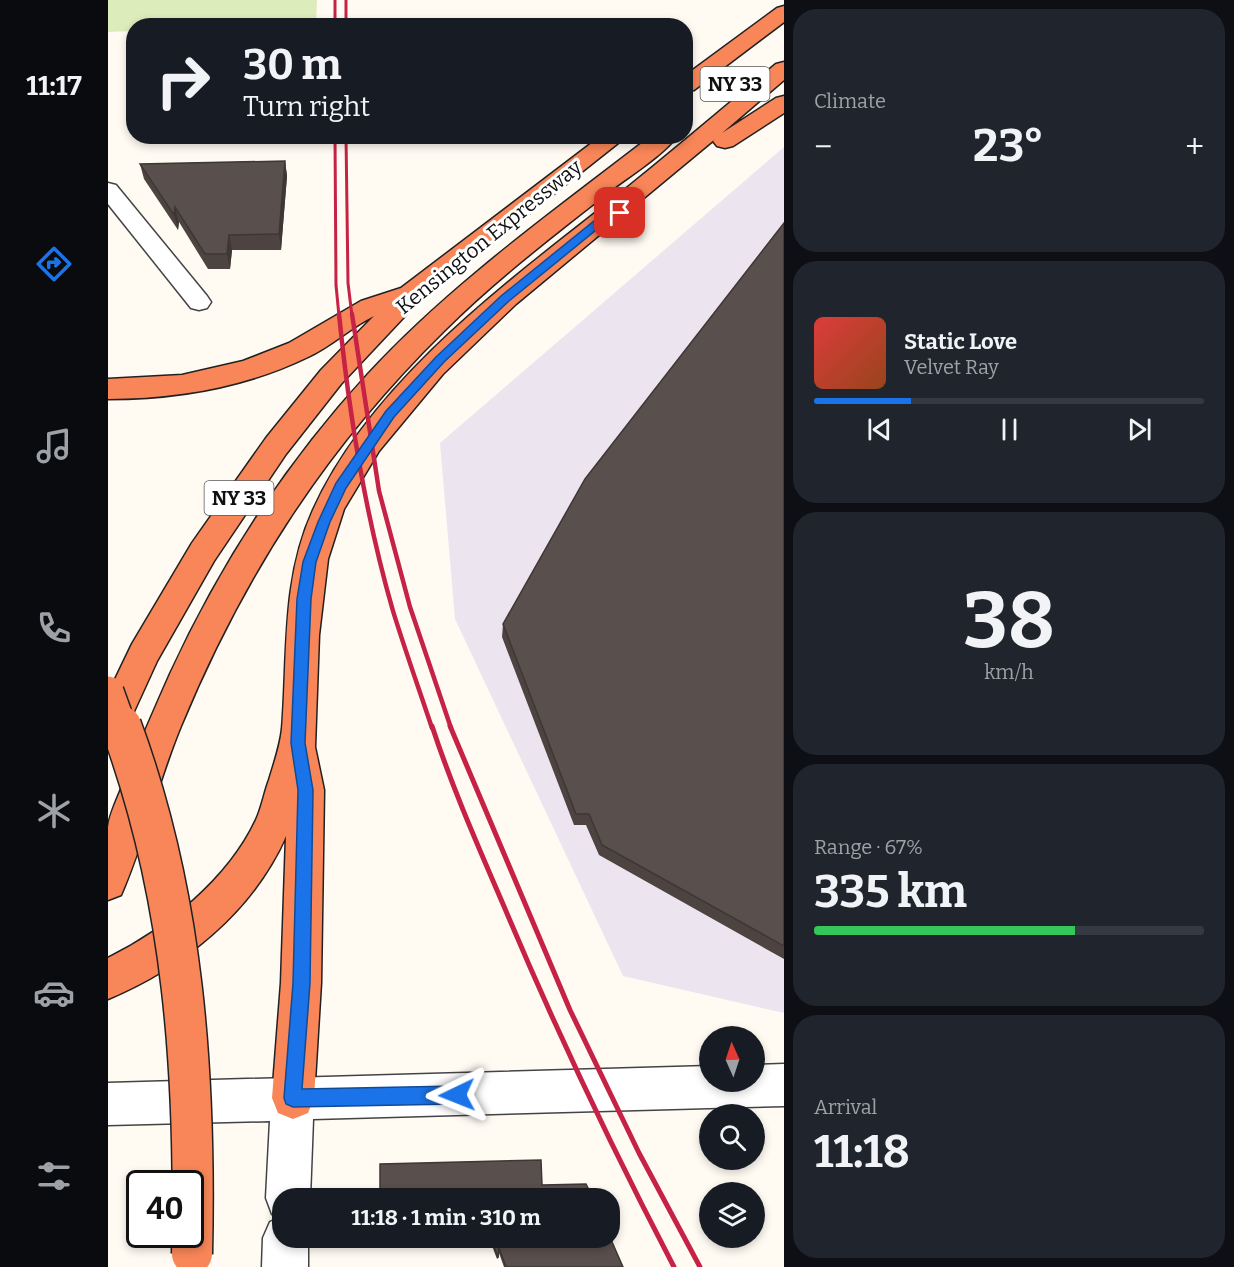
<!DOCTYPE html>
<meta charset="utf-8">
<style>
:root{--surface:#171b24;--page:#20242c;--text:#f1f3f6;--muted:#9ea1a6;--line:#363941;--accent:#1a73e8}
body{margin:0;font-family:Bitter,serif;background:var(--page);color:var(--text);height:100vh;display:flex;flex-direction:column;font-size:22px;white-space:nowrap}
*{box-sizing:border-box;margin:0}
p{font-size:20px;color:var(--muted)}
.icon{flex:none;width:33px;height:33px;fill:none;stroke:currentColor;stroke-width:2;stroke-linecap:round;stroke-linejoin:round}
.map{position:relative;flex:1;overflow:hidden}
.side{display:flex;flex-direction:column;gap:9px;padding:9px;background:#0d0f14;width:450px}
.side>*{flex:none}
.banner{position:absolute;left:18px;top:18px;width:567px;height:126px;border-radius:24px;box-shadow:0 3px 9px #0003;background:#171b24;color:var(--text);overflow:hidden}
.needle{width:39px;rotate:357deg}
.tools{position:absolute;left:591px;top:1026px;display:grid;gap:12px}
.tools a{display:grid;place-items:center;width:66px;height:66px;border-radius:50%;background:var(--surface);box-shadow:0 3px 9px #0003;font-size:30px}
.speed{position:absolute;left:18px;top:1170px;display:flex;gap:12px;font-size:30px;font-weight:700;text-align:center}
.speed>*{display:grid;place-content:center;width:78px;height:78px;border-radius:50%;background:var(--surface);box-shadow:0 3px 9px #0003;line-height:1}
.speed .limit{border:3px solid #111;border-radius:9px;background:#fff;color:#111}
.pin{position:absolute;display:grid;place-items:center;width:51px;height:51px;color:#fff;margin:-26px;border-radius:12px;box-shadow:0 3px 9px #0006}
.me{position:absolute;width:66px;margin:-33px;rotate:268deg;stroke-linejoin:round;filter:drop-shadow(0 0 4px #0008)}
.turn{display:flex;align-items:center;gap:21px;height:126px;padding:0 18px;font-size:27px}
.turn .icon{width:78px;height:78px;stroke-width:2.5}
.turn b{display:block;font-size:42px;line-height:51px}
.big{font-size:45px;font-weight:700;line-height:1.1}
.side .widget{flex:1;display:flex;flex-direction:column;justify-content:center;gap:9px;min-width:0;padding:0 21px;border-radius:24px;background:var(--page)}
.side .dial{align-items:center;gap:0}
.dial b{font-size:78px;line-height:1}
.song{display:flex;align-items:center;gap:18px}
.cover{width:72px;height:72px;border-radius:9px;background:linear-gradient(135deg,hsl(0 70% 55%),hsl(20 70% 35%))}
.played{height:6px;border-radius:3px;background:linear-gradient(90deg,var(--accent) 25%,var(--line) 25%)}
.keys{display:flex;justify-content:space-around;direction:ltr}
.heat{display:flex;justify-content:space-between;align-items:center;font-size:33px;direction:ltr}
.charge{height:9px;border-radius:4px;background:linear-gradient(90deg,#34c759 67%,var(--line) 0)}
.trip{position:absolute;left:164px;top:1188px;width:348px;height:60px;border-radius:24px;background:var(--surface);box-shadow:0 3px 9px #0003;font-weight:700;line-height:60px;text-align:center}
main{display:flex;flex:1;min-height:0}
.menu{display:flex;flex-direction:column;width:108px;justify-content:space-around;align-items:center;background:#090b0e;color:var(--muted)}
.menu .icon{width:42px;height:42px}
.menu .selected{color:var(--accent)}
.menu b{font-size:27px;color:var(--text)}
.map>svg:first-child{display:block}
</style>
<main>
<nav class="menu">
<b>11:17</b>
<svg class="icon selected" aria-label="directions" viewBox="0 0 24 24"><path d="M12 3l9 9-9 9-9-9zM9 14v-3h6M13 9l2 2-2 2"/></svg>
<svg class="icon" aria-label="music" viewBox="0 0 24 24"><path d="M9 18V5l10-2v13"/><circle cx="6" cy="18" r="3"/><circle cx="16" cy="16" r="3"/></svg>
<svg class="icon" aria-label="phone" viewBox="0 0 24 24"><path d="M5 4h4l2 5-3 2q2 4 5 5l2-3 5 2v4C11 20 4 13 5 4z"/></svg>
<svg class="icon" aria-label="climate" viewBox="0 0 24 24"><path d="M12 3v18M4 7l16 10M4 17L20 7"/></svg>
<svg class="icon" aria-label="car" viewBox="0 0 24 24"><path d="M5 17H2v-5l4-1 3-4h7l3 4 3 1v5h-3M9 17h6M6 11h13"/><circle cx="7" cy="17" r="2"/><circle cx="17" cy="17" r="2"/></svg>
<svg class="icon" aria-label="filters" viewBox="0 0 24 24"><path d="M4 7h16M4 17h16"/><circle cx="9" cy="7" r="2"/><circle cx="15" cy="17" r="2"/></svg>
</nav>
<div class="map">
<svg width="676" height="1267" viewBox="0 0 676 1267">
<rect width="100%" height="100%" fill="#fffbf3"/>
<polygon fill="#ece5ef" points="676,147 676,1013 515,976 347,619 332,443"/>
<polygon fill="#dcecbb" points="0,0 209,0 208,25 26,26 25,31 0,32"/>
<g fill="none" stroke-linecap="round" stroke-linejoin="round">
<defs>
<polygon id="minor" points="0,183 8,185 99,296 103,302 99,308 91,310 83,308 0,204"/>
<polygon id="tertiary" points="676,1064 676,1106 205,1119 202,1198 174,1198 174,1238 200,1238 200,1267 154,1267 155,1238 162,1222 173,1217 164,1214 158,1198 162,1121 0,1125 0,1083 602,1066 602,1082 646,1082 646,1065"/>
<g id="motorway">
<polygon points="676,6 676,22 586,90 578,91 578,75 669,8"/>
<path d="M676 62V80L614 133 668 98 676 96V113L625 146 617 148 609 146 605 141 607 139 408 304 335 374 271 451 236 509 220 559 211 635 207 747 216 790 213 983 206 1098 200 1113 185 1119 170 1113 164 1098 173 983 178 836C145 911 75 968 0 999V958C58 929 120 880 148 820 154 807 156 793 161 780 166 763 172 747 174 729 180 655 173 580 205 510 263 382 397 284 505 199 560 155 614 109 668 64Z"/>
<path d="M493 136H519L312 300 233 384 178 454 106 561 49 661 12 742 0 747V694L24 644 84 543 158 438 213 370 266 316C243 327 224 346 200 357 138 387 69 399 0 399V379L74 375 135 361 181 343 253 301 293 288Z"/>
<path d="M543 136H569C557 154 520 177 502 191 445 236 387 280 336 331 218 447 136 574 73 726 50 781 37 840 13 895L0 900C0 876 0 851 0 827 2 812 11 796 16 781 31 745 46 710 62 674 112 565 179 462 260 374 343 284 446 211 543 136Z"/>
</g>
</defs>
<use href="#minor" stroke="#434343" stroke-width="3"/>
<use href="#tertiary" stroke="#434343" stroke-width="3"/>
<use href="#motorway" stroke="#212121" stroke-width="3"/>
<use href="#minor" fill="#fff" fill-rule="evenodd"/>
<use href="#tertiary" fill="#fff" fill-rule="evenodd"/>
<use href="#motorway" fill="#f88658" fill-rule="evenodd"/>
<g stroke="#c62246" stroke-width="3">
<polyline points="227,0 227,26"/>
<polyline points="238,0 238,26"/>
<polyline points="227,136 228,285 231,316"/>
<polyline points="238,136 240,283 244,316"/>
</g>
<g stroke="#c62246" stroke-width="4.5">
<path d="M231 314C241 414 257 514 285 611 297 650 311 689 324 728"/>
<polyline points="244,314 271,491 302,607 343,728"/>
</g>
<g stroke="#c62246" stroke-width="5">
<path d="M324 726C344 787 370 846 395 904 447 1028 504 1148 566 1267"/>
<polyline points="342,726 462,1010 531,1153 592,1267"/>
</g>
<defs>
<polyline id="motorway-bridge-far1" points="0,692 13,728"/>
<path id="motorway-bridge" d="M13 726C76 896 88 1075 84 1254"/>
</defs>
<use href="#motorway-bridge-far1" stroke="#212121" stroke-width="34" stroke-linecap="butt"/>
<use href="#motorway-bridge" stroke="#212121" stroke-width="43" stroke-linecap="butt"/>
<use href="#motorway-bridge-far1" stroke="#f88658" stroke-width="31"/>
<use href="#motorway-bridge" stroke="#f88658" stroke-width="40"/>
</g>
<g fill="#4d4441">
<polygon points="177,161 179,176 173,250 124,250 122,269 100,269 71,222 70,230 36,179 32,164"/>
<polygon points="676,223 676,959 491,855 478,825 466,825 394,637 395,624"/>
<polygon points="381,1238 501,1238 515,1267 396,1267 391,1253 390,1258 389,1259"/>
</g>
<g fill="#3e3735">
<polygon points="177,161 179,176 173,250 171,234"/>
<polygon points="67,207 71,222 70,230 66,215"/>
<polygon points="121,235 124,250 122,269 119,254"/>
</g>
<g fill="#594f4c" stroke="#3e3735" stroke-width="1.5">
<polygon points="177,161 171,234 121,235 119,254 97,254 67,207 66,215 32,164"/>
<polygon points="676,223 676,946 494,845 481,814 468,814 395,624 477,479"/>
<polygon points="433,1160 434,1185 478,1184 485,1198 272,1198 272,1164"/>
<polygon points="501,1235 515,1267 398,1267 391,1248 390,1258 383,1238 501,1238"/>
</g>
<polygon fill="#1a73e8" stroke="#114b97" stroke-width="1.5" points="509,210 516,210 517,213 498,222 401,301 336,362 286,417 238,488 222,522 208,562 203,599 197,743 205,790 202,983 194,1089 349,1086 355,1089 357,1095 355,1101 349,1104 185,1107 178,1104 176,1098 185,983 190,790 183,743 189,599 195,562 210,522 228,483 278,411 328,357 393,296 491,217"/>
<g text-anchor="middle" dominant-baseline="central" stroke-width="6" stroke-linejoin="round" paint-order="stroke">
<g fill="#fff" stroke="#585858" stroke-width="1.5">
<rect x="592.5" y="67" width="69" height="34" rx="4.5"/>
<rect x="96.5" y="481" width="69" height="34" rx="4.5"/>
</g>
<g font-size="20" font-weight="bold" fill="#101010">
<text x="627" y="84">NY 33</text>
<text x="131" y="498">NY 33</text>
</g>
<g font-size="21" fill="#101010" stroke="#fff">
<text transform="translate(381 237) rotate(-39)">Kensington Expressway</text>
</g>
</g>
</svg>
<div class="tools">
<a><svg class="needle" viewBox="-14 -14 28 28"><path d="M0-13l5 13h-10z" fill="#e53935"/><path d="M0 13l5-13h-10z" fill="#9ea1a6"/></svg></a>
<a><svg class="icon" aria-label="search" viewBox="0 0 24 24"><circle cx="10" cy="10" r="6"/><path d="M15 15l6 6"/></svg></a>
<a><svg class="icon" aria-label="layers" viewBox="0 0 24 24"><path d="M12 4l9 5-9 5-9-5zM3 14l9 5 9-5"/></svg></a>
</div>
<div class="speed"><div class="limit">40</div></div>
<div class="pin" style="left:512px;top:213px;background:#d93025"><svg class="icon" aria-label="arrive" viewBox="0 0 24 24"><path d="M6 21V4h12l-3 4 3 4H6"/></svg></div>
<svg class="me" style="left:349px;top:1095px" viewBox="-20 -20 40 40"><path d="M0-17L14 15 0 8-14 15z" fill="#1a73e8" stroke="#fff" stroke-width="4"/></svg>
<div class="trip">11:18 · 1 min · 310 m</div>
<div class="banner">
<div class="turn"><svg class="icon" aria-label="right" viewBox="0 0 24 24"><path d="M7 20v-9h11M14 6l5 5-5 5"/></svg><div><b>30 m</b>Turn right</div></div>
</div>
</div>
<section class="side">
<div class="widget"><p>Climate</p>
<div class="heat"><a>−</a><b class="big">23°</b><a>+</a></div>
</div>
<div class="widget">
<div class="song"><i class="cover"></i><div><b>Static Love</b><p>Velvet Ray</p></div></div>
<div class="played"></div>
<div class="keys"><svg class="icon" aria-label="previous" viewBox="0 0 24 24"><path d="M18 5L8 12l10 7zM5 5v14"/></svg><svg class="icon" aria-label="pause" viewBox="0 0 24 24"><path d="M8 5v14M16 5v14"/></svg><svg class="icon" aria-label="next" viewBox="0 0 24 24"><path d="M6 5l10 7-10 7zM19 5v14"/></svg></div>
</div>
<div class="widget dial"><b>38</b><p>km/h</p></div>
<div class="widget"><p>Range · 67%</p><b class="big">335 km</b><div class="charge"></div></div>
<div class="widget"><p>Arrival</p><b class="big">11:18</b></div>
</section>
</main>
